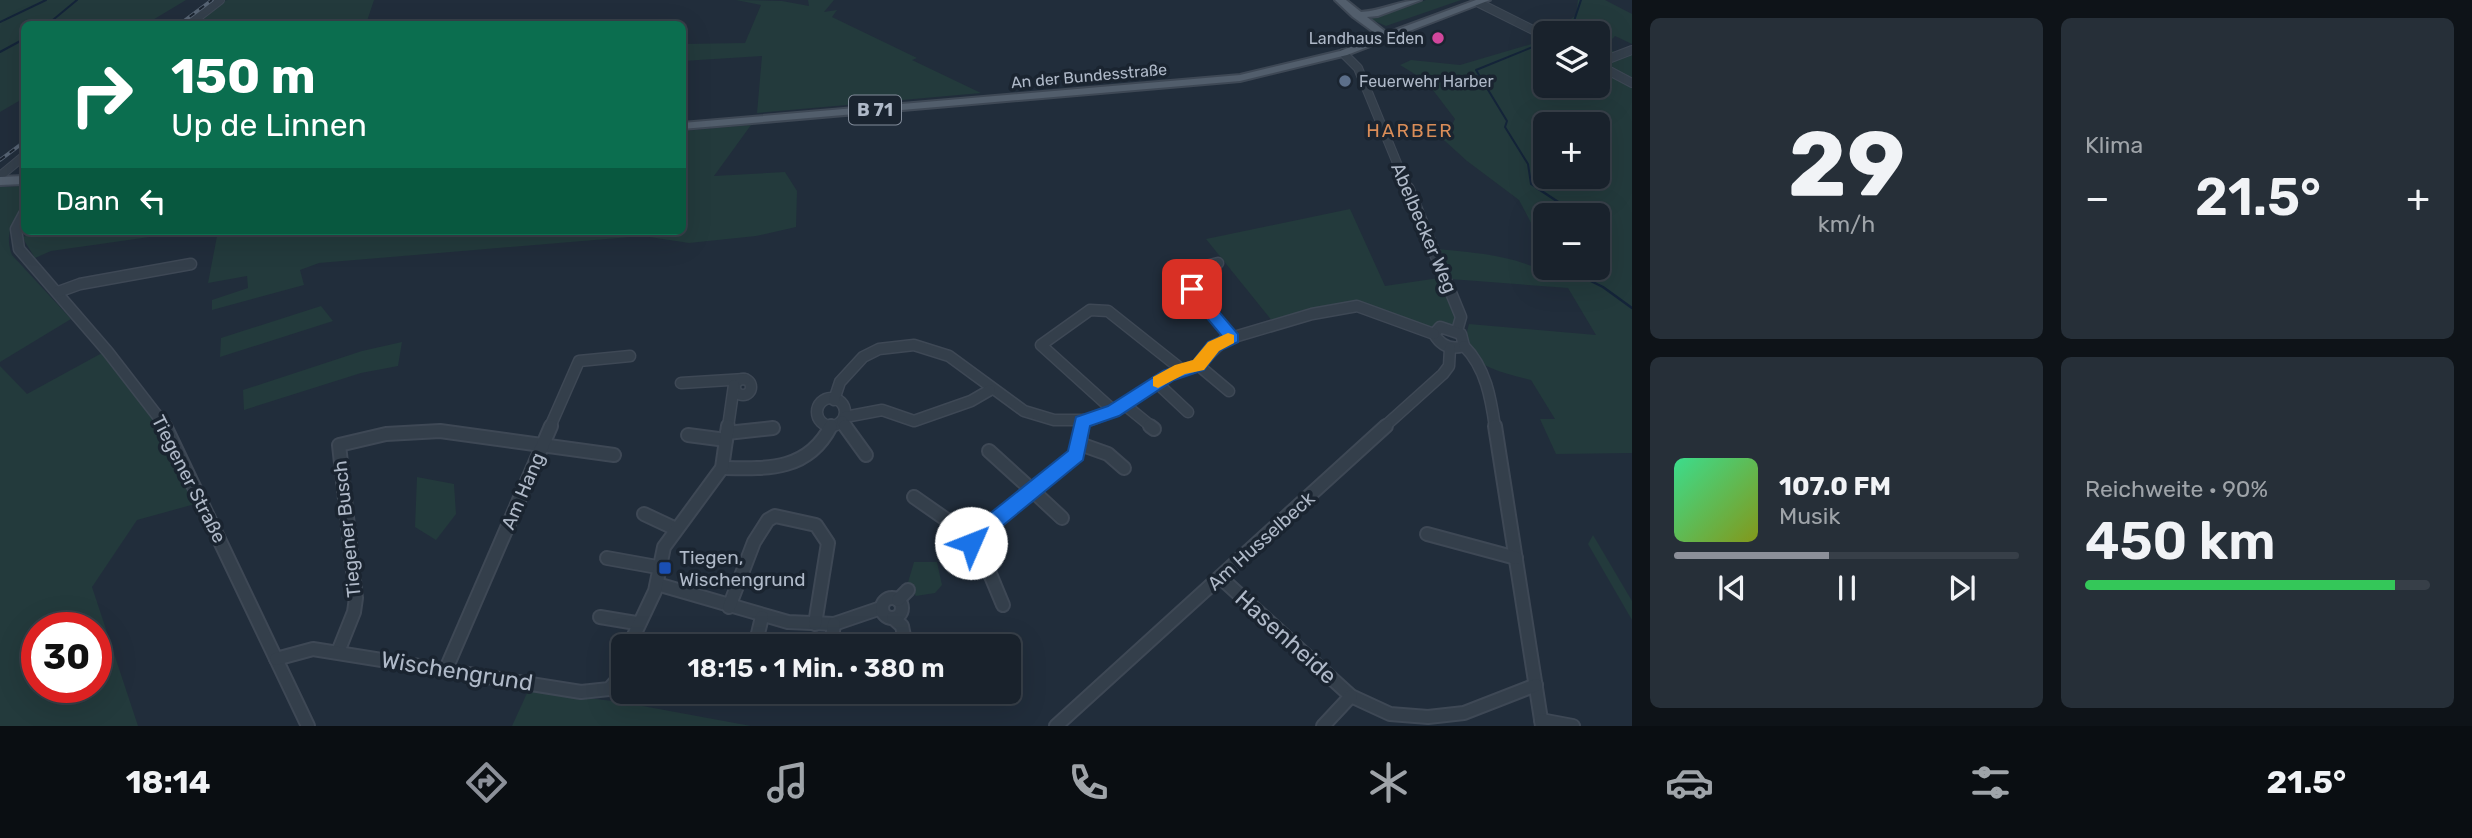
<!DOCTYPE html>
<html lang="de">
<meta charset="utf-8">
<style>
:root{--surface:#19222c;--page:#262f38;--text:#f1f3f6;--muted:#9fa4a9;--line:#373f48;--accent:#8c9099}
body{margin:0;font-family:Rubik,sans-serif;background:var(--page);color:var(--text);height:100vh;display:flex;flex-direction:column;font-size:26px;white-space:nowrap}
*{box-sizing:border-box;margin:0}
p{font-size:23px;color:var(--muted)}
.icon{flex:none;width:38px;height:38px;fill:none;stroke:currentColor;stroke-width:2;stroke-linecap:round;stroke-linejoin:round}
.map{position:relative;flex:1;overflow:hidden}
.panel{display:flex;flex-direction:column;gap:18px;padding:18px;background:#0e1318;width:840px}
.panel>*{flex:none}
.guide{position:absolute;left:21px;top:21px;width:665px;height:214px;border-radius:10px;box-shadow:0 7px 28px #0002,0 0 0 2px var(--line);background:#0b6e4f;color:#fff;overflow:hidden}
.controls{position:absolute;left:1533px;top:21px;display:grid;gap:14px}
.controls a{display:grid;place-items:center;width:77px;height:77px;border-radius:10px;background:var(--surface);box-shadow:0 7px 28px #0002,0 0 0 2px var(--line);font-size:35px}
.speed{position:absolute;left:21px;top:612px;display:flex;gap:14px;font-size:35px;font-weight:700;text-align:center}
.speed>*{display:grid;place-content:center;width:91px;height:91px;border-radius:50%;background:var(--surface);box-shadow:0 7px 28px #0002,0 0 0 2px var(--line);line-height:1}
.speed .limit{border:10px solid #d22;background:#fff;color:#111}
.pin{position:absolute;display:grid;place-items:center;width:60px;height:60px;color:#fff;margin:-30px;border-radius:14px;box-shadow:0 4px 10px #0006}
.me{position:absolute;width:77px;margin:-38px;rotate:46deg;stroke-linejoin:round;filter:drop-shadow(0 0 5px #0008)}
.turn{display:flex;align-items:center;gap:24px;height:147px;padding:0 35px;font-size:32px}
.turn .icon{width:91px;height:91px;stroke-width:2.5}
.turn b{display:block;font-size:49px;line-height:60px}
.then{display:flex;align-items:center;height:66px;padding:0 35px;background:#0003;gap:14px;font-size:26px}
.big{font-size:52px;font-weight:600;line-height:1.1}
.panel .widget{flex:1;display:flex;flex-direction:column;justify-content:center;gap:10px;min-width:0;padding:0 24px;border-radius:10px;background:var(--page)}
.panel .dial{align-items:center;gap:0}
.dial b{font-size:91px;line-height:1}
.song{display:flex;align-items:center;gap:21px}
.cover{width:84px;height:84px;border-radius:10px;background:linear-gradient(135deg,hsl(150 70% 55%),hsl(70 70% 35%))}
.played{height:7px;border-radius:4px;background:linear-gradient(90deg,var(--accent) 45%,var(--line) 45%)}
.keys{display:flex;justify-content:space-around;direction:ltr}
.heat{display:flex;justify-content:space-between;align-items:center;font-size:38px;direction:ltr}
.charge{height:10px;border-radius:5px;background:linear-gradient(90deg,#34c759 90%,var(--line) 0)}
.panel .tiles{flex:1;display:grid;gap:18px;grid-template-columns:repeat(2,1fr)}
.trip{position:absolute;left:611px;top:634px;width:410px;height:70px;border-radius:10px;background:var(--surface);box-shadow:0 7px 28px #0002,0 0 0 2px var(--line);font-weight:600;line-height:70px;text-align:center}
.dock{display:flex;height:112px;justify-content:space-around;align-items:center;background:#0a0e12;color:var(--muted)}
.dock .icon{width:49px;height:49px}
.dock .current{color:var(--accent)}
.dock b{font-size:32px;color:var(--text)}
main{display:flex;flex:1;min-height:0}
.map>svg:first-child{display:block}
</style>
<main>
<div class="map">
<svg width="1632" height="726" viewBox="0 0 1632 726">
<rect width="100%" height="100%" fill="#212d3b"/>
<g fill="#233a3c" fill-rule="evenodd">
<polygon points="0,0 186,0 146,24 24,24 24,98 0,112"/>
<polygon points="228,0 374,0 366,24 193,24 222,1"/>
<polygon points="736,0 782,1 809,6 808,0 834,0 824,12 837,10 832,17 917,58 912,60 981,93 757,113 762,56 683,61 683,44 745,43 761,5"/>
<polygon points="1426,0 1461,0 1386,26 1370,19"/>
<polygon points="1578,0 1605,0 1632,14 1632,44 1615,36 1605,46 1618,54 1632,48 1632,80 1598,61 1598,33 1554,33 1576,15"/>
<path d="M1545 40V86H1598V66L1632 84V453L1556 454 1540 419H1555L1531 380C1501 372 1456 365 1469 324L1596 335 1568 288 1450 279 1437 249C1486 254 1519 255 1563 282L1556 268H1598V215H1545V249L1519 200 1467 161 1434 131 1450 129 1455 119 1426 81 1400 65 1411 60 1460 65ZM1545 124H1598V177H1545Z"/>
<polygon points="751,125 714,176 785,172 797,191 796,227 756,236 689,243 643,236 319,263 300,270 304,285 212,310 212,300 248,288 247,276 208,283 218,231 682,231 683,131"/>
<path d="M24 186C27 215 0 224 12 255L71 319 0 362V187Z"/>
<polygon points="1350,209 1385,286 1439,278 1456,316 1454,328 1439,325 1430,329 1348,302 1273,322 1206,239"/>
<polygon points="48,231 192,231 51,251 35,258 22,237"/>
<polygon points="321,306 333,321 220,357 221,338"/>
<polygon points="402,342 398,366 361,373 244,410 243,390 362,351"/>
<path d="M102 353 152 415 195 504 137 520 92 587 138 726H0V366L27 394ZM37 628H96V688H37Z"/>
<polygon points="417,477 454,484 456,514 436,540 415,527"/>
<polygon points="1593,535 1632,601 1632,620 1588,544"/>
<polygon points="914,562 937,562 942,585 935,593 916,596 907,586"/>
<polygon points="528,691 621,702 751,726 512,726"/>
</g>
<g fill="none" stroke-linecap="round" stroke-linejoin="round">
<g stroke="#142439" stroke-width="2">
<polyline points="0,22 46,0"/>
<polyline points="48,24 77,0"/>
<polyline points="1561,33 1574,21 1581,0"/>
<polyline points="0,52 24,39"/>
<polyline points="1540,190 1531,184 1528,164 1505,127 1507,121 1476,70 1545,42"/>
</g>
<g stroke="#142439" stroke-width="2.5">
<polyline points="1537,188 1578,215"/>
<polyline points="1564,268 1603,287 1632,308"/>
</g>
<defs>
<g id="minor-far2">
<polyline points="1479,3 1545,36"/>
<polyline points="189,24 220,0"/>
<polyline points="1343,53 1358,68 1408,190"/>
<polyline points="1598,63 1632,50"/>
<polyline points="1598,65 1632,83"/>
<polyline points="0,176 24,156"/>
</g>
<g id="minor-far1">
<polyline points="1408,188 1461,317 1457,331"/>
<polyline points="24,214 16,229 19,249 108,352 166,427"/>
<polyline points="1218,263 1178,273 1232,338"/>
<polyline points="58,292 80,284 191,264"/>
<path d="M1440 327 1461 334 1464 346C1451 350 1441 346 1434 334Z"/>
<path d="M1464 346C1486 368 1491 399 1495 427"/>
<polyline points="1198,365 1229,391"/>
<circle cx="743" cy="387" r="8"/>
<polyline points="1156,382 1188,412"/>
<polyline points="681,383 745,379"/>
<circle cx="831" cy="412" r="14"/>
<polyline points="834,400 840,382 863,357 879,349 914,345 949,356 1024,411 1054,420 1091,420 1111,412 1173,373 1198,365 1224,340 1312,314 1357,306 1434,334"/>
<polyline points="1125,405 1152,427"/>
<polyline points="1114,411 1041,345 1090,310 1108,311 1181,369"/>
<polyline points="845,417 882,410 914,421 971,401 990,390"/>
<polyline points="842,421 847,427"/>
<polyline points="550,427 579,361 630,356"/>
<polyline points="728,427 734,385"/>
<polyline points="830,427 831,425"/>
<polyline points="1082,427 1082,422"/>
<polyline points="1384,427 1443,374 1449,366 1450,348"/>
</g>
<g id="minor">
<polyline points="165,426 308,726"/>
<polyline points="845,426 866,455"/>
<polyline points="1082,426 1080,444 1108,454 1124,468"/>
<polyline points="1150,426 1154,429"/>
<polyline points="1495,426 1542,726"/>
<polyline points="727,433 773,428"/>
<polyline points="688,435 726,440"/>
<polyline points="989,451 1033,491 1076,454 1080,444"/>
<path d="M722 468C768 469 808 471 831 426"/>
<polyline points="914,497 964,532"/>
<polyline points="644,514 676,529"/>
<circle cx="976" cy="535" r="11"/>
<polyline points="985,529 1033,491 1062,518"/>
<polyline points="1427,534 1516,558"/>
<polyline points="978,545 1003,605"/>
<polyline points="607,558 657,567"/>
<polyline points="1221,578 1351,696 1390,714 1428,717 1464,713 1536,685"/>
<polyline points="657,584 788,622 834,624 881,608"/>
<circle cx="892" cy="608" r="10"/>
<polyline points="898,600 908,590"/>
<polyline points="729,607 754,542 768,520 775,516 816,525 828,543 815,624"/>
<polyline points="600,617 636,623"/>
<polyline points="893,618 902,626 906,646"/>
<polyline points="629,646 655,591 664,547 722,468 728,426"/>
<polyline points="755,646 762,617"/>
<polyline points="831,646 834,624"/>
<polyline points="338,652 354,612 356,598 339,445 386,434 440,431 614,455"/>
<polyline points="276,659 313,649 581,692 609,689 618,679 623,663"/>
<polyline points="446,669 551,426"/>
<polyline points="1541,720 1573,726"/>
<polyline points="1056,726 1386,426"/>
<polyline points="1323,726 1351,696"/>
</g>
<g id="major">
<path d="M1335 0H1346L1361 12C1382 11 1400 0 1421 0L1378 16 1367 17 1387 33 1476 0H1490L1347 55 1240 81 682 129V123L1240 75 1340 51 1379 36 1353 17Z"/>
<polygon points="24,176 24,184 0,185 0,177"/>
</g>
</defs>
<use href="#minor-far2" stroke="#3e4855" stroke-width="10"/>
<use href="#minor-far1" stroke="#3e4855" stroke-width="13"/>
<use href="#minor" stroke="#3e4855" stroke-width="16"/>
<use href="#major" stroke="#3e4855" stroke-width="4"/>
<use href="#minor-far2" stroke="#343f4b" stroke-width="8"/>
<use href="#minor-far1" stroke="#343f4b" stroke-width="10"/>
<use href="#minor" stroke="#343f4b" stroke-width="12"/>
<use href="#major" fill="#525e6c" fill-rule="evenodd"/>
<defs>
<g id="rail">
<polyline points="180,24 212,0"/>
<polyline points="0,160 24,142"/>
</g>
</defs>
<use href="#rail" stroke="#566373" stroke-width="3.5"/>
<use href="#rail" stroke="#1a2430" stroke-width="2" stroke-dasharray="6" stroke-linecap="butt"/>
</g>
<polygon fill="#1a73e8" stroke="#114b97" stroke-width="2" points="1192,284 1197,286 1238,334 1238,342 1219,351 1204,370 1174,380 1119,416 1090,426 1083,460 995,532 991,548 971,552 964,549 961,543 964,537 978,534 978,523 1068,451 1076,417 1108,406 1163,371 1193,361 1208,342 1222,336 1186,293 1186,286"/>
<polygon fill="#f59e0b" points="1228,333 1234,335 1234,343 1219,351 1204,370 1185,374 1158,388 1153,386 1153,377 1175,365 1193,360 1208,342"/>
<circle fill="#d1479c" stroke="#1a2430" stroke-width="2.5" cx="1438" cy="38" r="7"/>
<circle fill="#5c6f8a" stroke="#1a2430" stroke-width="2.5" cx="1345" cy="81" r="7"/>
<rect fill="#1a4fb4" stroke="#1a2430" stroke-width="2.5" x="658" y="561" width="14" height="14" rx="3.5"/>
<g text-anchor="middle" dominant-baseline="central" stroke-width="7" stroke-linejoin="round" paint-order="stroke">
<g font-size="16" fill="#afb9c8" stroke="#1a2430" text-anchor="end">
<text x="1424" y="38">Landhaus Eden</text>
<text x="1359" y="81" text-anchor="start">Feuerwehr Harber</text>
</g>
<g font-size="16" fill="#afb9c8" stroke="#1a2430">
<text transform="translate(1089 76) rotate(-5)">An der Bundesstraße</text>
</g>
<rect fill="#1a2430" stroke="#828c9a" stroke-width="2" x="849" y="95.5" width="52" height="29" rx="5"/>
<g font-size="18" font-weight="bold" fill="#afb9c8">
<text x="875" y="110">B 71</text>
</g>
<g font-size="19" letter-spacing="2" fill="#da8d58" stroke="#1a2430">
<text x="1410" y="130">HARBER</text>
</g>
<g font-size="19" fill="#afb9c8" stroke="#1a2430">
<text transform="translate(1424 228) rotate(67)">Abelbecker Weg</text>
<text transform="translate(189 479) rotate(63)">Tiegener Straße</text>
<text transform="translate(523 491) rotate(-67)">Am Hang</text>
<text transform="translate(347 529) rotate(-96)">Tiegener Busch</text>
<text transform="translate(1261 541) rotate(-42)">Am Husselbeck</text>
</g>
<g font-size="19" fill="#afb9c8" stroke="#1a2430" text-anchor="start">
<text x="679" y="557">Tiegen,<tspan x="679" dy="22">Wischengrund</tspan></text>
</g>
<g font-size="23" fill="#afb9c8" stroke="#1a2430">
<text transform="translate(1286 637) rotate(42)">Hasenheide</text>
<text transform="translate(457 671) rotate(9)">Wischengrund</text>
</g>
</g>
</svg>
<div class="controls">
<a><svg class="icon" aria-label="layers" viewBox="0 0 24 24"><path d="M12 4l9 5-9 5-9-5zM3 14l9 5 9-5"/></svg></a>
<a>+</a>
<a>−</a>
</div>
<div class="speed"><div class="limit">30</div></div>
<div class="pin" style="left:1192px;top:289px;background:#d93025"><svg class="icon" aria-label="arrive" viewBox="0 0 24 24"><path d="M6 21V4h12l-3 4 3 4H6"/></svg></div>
<svg class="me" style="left:971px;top:543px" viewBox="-20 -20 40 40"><circle r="19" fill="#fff"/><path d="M0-13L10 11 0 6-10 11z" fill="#1a73e8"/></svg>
<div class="trip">18:15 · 1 Min. · 380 m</div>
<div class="guide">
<div class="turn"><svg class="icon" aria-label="right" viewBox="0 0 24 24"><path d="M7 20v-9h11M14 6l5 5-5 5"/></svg><div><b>150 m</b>Up de Linnen</div></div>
<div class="then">Dann<svg class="icon" aria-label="left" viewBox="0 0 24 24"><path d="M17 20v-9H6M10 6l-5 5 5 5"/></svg></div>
</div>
</div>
<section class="panel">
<div class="tiles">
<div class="widget dial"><b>29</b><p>km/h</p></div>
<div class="widget"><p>Klima</p>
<div class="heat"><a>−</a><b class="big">21.5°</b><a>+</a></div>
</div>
<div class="widget">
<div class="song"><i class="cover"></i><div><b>107.0 FM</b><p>Musik</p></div></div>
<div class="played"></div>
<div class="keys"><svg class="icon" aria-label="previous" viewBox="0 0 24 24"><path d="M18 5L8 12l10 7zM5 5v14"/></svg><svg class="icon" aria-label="pause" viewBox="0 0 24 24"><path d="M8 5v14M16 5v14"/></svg><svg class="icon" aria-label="next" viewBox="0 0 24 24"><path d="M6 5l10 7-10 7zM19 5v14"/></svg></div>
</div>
<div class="widget"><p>Reichweite · 90%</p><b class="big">450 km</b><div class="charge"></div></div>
</div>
</section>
</main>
<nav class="dock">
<b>18:14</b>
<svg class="icon current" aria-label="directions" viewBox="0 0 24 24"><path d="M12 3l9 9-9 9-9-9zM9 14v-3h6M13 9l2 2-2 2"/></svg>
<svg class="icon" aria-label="music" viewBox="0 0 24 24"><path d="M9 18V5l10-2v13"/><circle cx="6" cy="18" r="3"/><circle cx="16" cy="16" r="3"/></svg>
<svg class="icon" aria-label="phone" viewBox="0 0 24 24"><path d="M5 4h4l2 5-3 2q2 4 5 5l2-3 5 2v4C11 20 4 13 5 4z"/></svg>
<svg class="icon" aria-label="climate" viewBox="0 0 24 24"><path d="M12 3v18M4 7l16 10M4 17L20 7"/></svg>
<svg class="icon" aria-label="car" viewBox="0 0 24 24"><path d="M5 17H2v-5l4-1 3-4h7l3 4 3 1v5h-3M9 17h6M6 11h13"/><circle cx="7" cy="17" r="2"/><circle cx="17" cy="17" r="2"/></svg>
<svg class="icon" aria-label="filters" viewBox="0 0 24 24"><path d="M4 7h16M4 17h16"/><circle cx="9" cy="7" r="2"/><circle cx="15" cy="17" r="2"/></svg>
<b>21.5°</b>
</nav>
